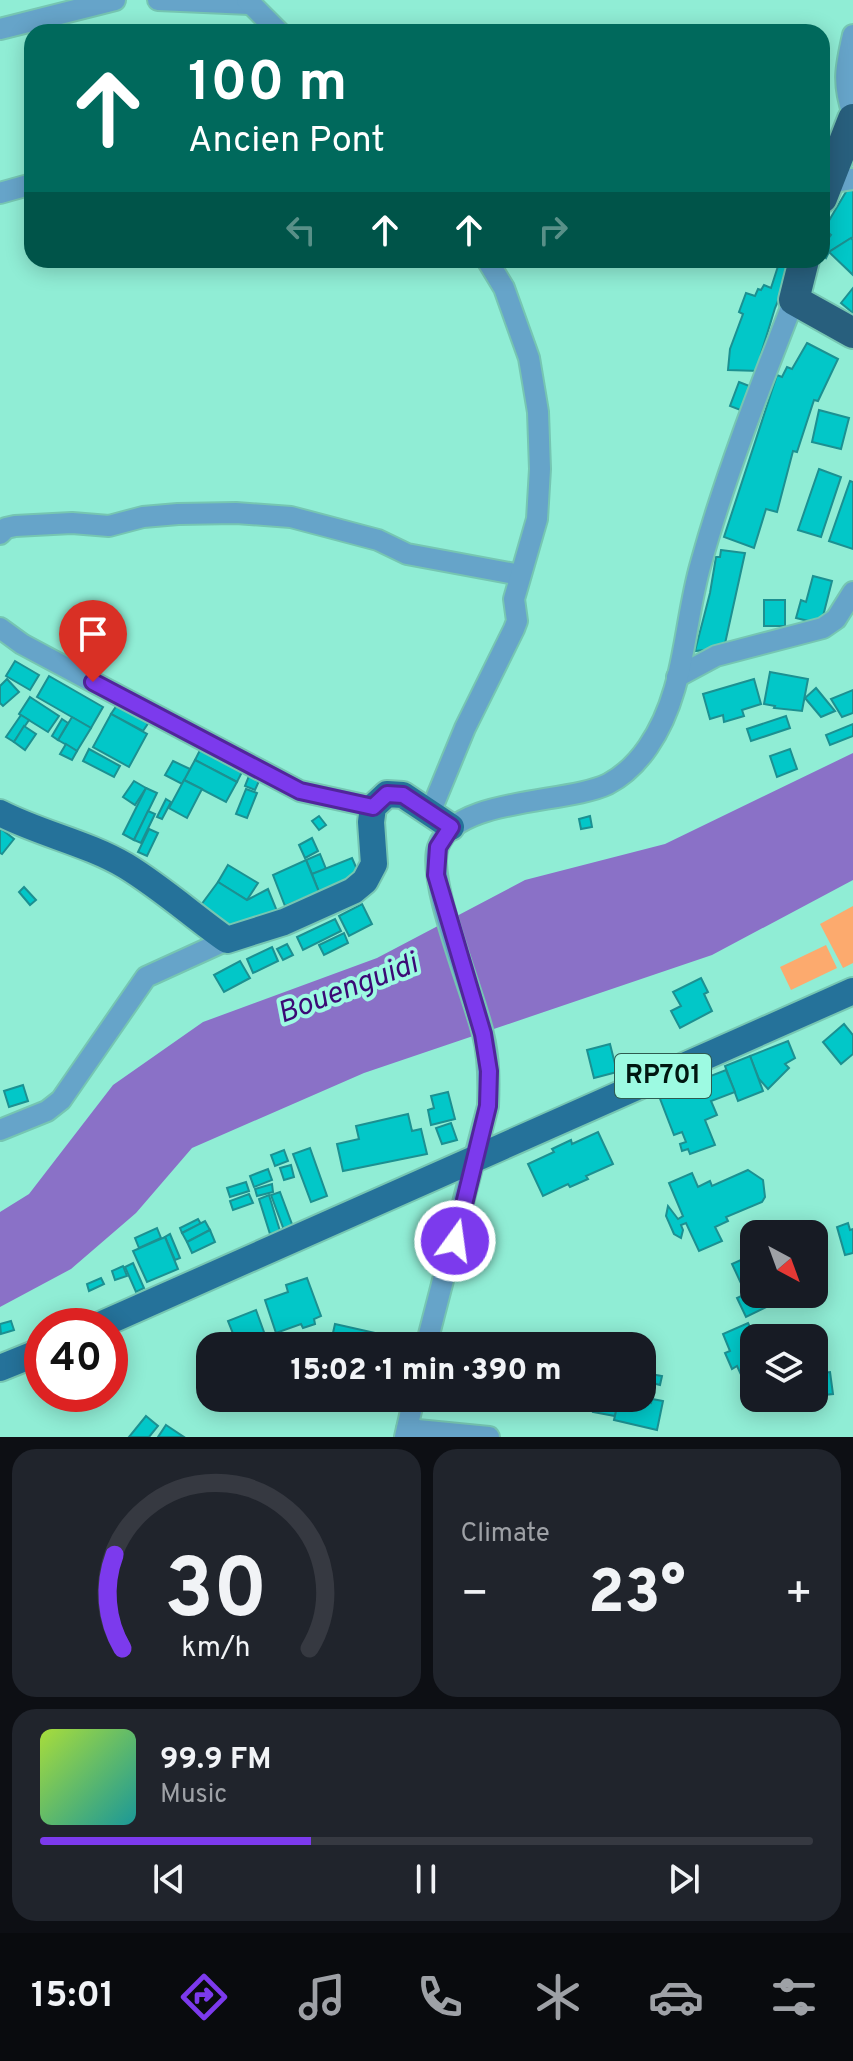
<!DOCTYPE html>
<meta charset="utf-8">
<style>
:root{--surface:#171b24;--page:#20242c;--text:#f1f3f6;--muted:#9ea1a6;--line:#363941;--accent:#7c3aed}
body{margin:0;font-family:Overpass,sans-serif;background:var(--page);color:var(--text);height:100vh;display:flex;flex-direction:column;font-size:30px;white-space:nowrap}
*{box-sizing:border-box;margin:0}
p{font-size:26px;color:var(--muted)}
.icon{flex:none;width:44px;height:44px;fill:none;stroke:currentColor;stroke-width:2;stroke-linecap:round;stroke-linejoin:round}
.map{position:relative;height:1437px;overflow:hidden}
.details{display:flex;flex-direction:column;gap:12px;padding:12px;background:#0d0f14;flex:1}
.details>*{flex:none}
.banner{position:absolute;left:24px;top:24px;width:806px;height:244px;border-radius:24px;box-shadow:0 4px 20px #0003;background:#00695c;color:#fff;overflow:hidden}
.needle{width:52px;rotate:139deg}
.fabs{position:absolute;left:740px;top:1220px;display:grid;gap:16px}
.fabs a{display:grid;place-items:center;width:88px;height:88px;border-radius:16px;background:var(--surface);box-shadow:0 4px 20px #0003;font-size:40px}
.speed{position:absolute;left:24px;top:1308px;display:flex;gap:16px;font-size:40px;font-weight:700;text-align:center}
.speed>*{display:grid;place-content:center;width:104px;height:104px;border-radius:50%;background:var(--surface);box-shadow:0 4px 20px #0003;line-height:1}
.speed .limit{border:12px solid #d22;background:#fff;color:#111}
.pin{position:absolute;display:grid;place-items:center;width:68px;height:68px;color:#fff;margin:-82px -34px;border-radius:50% 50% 50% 0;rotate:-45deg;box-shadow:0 0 8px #0007}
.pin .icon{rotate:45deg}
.me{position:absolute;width:88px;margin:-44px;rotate:14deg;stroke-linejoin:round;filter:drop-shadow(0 0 6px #0008)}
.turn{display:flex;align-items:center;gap:28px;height:168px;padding:0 32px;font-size:36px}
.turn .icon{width:104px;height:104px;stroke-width:2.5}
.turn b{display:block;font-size:56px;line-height:68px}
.lanes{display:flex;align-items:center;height:76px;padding:0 32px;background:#0003;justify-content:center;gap:40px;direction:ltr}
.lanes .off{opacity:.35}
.big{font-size:60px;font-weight:800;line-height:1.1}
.details .card{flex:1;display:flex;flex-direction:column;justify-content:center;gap:12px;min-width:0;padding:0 28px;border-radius:24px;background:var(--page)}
.details .dial{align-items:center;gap:0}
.dial svg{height:208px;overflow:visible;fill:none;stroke:var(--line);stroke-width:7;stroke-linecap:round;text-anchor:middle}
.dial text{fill:var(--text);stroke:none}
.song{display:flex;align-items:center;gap:24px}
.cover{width:96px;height:96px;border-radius:12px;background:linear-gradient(135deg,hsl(80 70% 55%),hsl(180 70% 35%))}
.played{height:8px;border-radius:4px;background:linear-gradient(90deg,var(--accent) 35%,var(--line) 35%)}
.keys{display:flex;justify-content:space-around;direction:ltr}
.heat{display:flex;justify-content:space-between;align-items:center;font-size:44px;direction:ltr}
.details .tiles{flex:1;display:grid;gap:12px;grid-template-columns:1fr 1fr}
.card:last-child{grid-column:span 2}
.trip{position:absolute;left:196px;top:1332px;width:460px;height:80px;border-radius:24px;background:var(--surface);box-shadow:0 4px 20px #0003;font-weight:800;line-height:80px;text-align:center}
.dock{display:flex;height:128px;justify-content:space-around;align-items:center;background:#090b0e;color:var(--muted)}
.dock .icon{width:56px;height:56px}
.dock .selected{color:var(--accent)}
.dock b{font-size:36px;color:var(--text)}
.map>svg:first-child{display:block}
</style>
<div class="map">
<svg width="853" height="1437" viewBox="0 0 853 1437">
<rect width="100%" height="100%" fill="#90edd5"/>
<g fill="#fcaa6e">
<polygon points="853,906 853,963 843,968 820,924"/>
<polygon points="826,945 837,968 791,990 780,967"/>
</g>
<polygon fill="#8a71c7" points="853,753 853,880 712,955 364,1073 192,1148 136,1213 71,1269 0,1307 0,1212 29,1194 113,1085 203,1022 377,958 525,880 665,844"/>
<g fill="#02c7c8" stroke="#1c9091" stroke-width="2">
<polygon points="850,185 853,187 853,237 829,252 826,258 822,254 822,247 831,235 824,229"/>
<polygon points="851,238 853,240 853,275 829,252"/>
<polygon points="780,260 795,260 775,308 761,354 759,371 728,370 730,349 743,314 739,312 746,293 755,296 758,289 761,290 764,285 771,288"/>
<polygon points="853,288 853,313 841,303"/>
<polygon points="807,343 838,359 818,401 814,400 797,452 793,451 777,512 766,509 754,548 724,537 777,375 782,377 787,367 792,369"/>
<polygon points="739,382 752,387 743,411 730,406"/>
<polygon points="819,410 849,418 841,449 812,442"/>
<polygon points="819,469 841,477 821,537 798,530"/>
<polygon points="850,481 853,482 853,549 829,541"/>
<polygon points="721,550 745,553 724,648 695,651 710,593 716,557 720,557"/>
<polygon points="813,576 832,581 821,624 796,618 801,600 806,602"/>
<rect x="764" y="600" width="21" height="26"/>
<polygon points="15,661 39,675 30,690 6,676"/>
<polygon points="770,672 808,679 802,711 774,708 775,706 764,704"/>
<polygon points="49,676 103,707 91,728 37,697"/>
<polygon points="7,679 19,692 3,706 0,703 0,686"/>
<polygon points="754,679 761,704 742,710 744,716 724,722 723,715 710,719 703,694"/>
<polygon points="816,688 835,711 821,717 805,698"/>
<polygon points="853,690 853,713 842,717 831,699"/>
<polygon points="30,697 59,716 48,732 19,714"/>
<polygon points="117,705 149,722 143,731 111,714"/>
<polygon points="111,714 147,734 129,767 93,747"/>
<polygon points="21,715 29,720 14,742 6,737"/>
<polygon points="786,716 790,728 751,741 747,729"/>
<polygon points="72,717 91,728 77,751 58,740"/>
<polygon points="62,719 68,723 58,740 52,736"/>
<polygon points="853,724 853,736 830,745 826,735"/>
<polygon points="24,726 36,734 25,750 14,742"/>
<polygon points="66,744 77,751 72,760 60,754"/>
<polygon points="89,749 120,766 114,777 83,761"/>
<polygon points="790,749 797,769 777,777 770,756"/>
<polygon points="200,750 242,772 237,782 195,760"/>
<polygon points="195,760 237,782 226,802 184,780"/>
<polygon points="173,761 190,769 182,784 165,775"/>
<polygon points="249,776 259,781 255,790 245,786"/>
<polygon points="184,780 202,789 187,818 169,808"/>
<polygon points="134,781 146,788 135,805 123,797"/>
<polygon points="146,788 157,793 134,840 123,834"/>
<polygon points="246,789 257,793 247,818 236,814"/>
<polygon points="166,799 171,802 162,819 157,817"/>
<polygon points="148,811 155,814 141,843 134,840"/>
<polygon points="319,816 326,825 319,830 312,821"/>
<polygon points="590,816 592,827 581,829 579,819"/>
<polygon points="0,828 14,839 2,854 0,853"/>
<polygon points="149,829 158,833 147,856 138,852"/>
<polygon points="312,838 318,851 305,858 299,845"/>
<polygon points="320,854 326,869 312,874 306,860"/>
<polygon points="352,858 362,881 321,897 312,874"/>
<polygon points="306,860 319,892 285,906 273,875"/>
<polygon points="228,865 258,883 247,900 218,882"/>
<polygon points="218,882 247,900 268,889 279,916 252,932 237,923 233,929 201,905"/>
<polygon points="24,887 36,900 30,905 19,892"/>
<polygon points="362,904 372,924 349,936 339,916"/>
<polygon points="335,919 341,931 303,950 297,937"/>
<polygon points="344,933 348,943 324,955 319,945"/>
<polygon points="287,944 293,955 283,960 277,949"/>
<polygon points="272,947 278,961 253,973 247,959"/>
<polygon points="240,961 250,978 224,992 214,975"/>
<polygon points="701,978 708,992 704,994 712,1011 680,1028 671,1011 681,1006 673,992"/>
<polygon points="844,1024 853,1035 853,1054 841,1064 823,1042"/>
<polygon points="788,1041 795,1058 785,1064 789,1068 768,1089 759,1079 750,1056"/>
<polygon points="610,1044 617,1072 594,1078 587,1050"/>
<polygon points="750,1056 763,1091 738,1101 725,1066"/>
<polygon points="726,1070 735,1092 711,1101 717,1115 705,1120 715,1145 690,1154 688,1149 682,1151 680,1144 686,1142 682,1132 674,1135 659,1096"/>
<polygon points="23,1085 28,1101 9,1107 4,1091"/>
<polygon points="448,1092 455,1119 431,1125 428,1110 434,1108 431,1096"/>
<polygon points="408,1114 412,1131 421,1129 427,1154 343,1171 337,1144 359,1139 356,1126"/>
<polygon points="451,1123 457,1140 442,1144 436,1128"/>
<polygon points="598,1132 613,1164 586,1176 588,1179 570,1187 568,1184 543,1196 528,1164 554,1152 552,1149 571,1140 572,1144"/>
<polygon points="310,1148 327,1196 311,1202 293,1154"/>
<polygon points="284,1150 288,1161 275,1166 271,1155"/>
<polygon points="291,1165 294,1177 284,1180 280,1168"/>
<polygon points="268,1169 272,1180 254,1187 250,1176"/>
<polygon points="748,1170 763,1180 765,1197 762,1202 726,1217 728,1221 715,1227 722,1241 699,1251 686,1223 681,1225 683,1230 681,1238 674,1234 666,1216 668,1206 678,1219 683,1216 669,1183 692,1173 698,1187 710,1181 712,1186"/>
<polygon points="246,1182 249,1191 230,1197 227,1188"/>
<polygon points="272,1184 273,1192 257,1196 255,1189"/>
<polygon points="280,1192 293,1227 284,1230 271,1195"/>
<polygon points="249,1194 253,1203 233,1210 230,1201"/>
<polygon points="269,1195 280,1231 270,1234 259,1199"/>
<polygon points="198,1219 201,1224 182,1233 180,1228"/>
<polygon points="205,1221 210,1230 187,1242 182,1233"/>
<polygon points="848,1223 850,1230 853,1229 853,1253 845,1255 837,1227"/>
<polygon points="436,1227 447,1230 444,1240 432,1237"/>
<polygon points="157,1228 161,1238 139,1248 135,1238"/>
<polygon points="210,1230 215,1242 192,1253 187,1242"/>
<polygon points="170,1234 180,1258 175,1260 165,1237"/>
<polygon points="165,1237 178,1269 147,1282 133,1251"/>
<polygon points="754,1254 754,1294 786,1294 787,1297 746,1317 737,1298 746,1294 732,1264"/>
<polygon points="133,1263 144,1288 136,1292 125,1267"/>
<polygon points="123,1266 127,1276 115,1280 112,1271"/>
<polygon points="101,1278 104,1284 89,1291 87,1284"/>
<polygon points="307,1278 321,1316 314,1319 315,1324 303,1328 301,1324 276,1333 265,1300 288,1292 286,1285"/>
<polygon points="256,1310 269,1346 238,1346 228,1321"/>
<polygon points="11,1321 14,1330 1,1334 0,1324"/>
<polygon points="748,1323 755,1338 754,1377 744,1381 737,1366 732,1369 725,1353 730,1351 723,1334"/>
<polygon points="335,1324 393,1337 391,1346 330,1346"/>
<polygon points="494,1340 518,1345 519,1340 535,1343 534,1346 493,1346"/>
<polygon points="830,1372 833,1394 814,1396 814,1374"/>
<polygon points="645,1373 662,1376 660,1385 644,1381"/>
<polygon points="509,1398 525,1401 523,1409 507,1406"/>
<polygon points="576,1398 597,1398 594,1409 575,1404"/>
<polygon points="597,1398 619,1400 615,1416 593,1412"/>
<polygon points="619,1398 651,1403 652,1399 663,1401 657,1430 614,1420"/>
<polygon points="146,1416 158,1426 149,1437 129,1437"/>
<polygon points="166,1425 184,1437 158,1437"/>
</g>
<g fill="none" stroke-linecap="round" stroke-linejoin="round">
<defs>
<g id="minor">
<polyline points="158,0 250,4"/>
<polyline points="247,0 279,32"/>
<polyline points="0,29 115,0"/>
<path d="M853 35C846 66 842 83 853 114"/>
<polyline points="827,183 853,179"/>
<polyline points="0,193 32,184"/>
<polyline points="0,534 6,528 15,526 72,523 109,526 143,517 178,514 236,513 291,517 378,540 407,554 520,575"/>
<polyline points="0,628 22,644 93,682 300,791 373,807"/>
<polyline points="677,677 716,656 823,628 836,619 853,592"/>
<polyline points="430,813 465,728 514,629 517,621 514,599 537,519 540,469 538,412 529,358 504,288 487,260"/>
<polyline points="0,1130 47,1111 61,1100 146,977 227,940"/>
<path d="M426 1346 488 1106C489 1081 489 1058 483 1034 474 994 426 880 438 847 455 797 567 804 608 784 625 775 637 763 648 747 686 692 683 625 701 563 726 473 760 387 794 300"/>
<polyline points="407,1429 489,1437"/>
<polyline points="405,1437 414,1398"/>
</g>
<g id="major">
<path d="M0 813C41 834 87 843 126 866 162 888 193 916 227 940L284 922 353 891 365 881 374 864 371 822 373 807 387 794 403 795 451 827"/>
<polyline points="98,1326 853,991"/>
<polyline points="0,1368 42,1351"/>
</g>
<g id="highway">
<polyline points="822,198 853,119"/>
<polyline points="804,260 794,300 853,333"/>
</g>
</defs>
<use href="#minor" stroke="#76c6b2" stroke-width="24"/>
<use href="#major" stroke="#76c6b2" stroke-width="30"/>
<use href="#highway" stroke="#76c6b2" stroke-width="34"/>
<use href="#minor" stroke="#66a4c9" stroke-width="20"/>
<use href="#major" stroke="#25729a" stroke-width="26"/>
<use href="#highway" stroke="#285f7d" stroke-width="30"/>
</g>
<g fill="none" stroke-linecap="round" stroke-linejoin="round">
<defs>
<polyline id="route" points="93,682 300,791 373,807 387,794 403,795 451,827 438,847 436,875 483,1034 489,1071 488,1106 455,1241"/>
</defs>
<use href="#route" stroke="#51269a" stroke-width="20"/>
<use href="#route" stroke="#7c3aed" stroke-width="14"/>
</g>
<g text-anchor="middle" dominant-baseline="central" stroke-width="8" stroke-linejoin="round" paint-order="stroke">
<rect fill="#9dfae2" stroke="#2f5b50" stroke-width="2" x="615" y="1054" width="96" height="44" rx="6"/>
<g font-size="26" font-weight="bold" fill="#001711">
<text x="663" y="1076">RP701</text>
</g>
<g font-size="30" font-style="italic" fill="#3b0a75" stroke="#9dfae2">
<text transform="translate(348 990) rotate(-21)">Bouenguidi</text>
</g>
</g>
</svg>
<div class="fabs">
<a><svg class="needle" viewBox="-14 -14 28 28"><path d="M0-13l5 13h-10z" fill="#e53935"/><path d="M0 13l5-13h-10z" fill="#9ea1a6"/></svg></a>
<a><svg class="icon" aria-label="layers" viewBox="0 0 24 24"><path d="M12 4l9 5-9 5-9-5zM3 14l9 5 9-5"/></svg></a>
</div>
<div class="speed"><div class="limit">40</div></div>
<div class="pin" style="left:93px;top:682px;background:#d93025"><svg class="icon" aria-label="arrive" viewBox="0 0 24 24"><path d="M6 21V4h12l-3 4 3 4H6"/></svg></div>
<svg class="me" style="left:455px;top:1241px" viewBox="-20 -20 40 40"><circle r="17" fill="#7c3aed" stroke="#fff" stroke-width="3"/><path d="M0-11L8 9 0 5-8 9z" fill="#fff"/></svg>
<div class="trip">15:02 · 1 min · 390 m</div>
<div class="banner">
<div class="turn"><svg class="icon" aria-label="ahead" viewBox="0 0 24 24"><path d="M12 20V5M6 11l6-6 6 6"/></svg><div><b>100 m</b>Ancien Pont</div></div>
<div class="lanes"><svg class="icon off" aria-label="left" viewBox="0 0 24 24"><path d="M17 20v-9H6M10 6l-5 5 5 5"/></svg><svg class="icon" aria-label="ahead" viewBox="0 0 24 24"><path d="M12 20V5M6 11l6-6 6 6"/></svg><svg class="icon" aria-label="ahead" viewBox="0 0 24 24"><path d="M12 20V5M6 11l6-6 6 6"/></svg><svg class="icon off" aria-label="right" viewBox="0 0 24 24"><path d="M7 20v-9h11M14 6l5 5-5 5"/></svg></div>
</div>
</div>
<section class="details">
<div class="tiles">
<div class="card dial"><svg viewBox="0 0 100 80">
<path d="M14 69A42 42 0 1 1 86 69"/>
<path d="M14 69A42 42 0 0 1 11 33" stroke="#7c3aed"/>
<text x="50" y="56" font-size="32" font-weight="700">30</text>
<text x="50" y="72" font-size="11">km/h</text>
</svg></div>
<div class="card"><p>Climate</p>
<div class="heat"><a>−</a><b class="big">23°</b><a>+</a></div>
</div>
<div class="card">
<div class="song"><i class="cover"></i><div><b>99.9 FM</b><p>Music</p></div></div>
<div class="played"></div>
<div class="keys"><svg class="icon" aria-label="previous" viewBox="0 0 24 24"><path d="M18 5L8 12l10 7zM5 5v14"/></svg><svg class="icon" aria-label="pause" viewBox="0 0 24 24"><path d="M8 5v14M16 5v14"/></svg><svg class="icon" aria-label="next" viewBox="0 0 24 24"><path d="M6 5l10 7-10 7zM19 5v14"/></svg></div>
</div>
</div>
</section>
<nav class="dock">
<b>15:01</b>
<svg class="icon selected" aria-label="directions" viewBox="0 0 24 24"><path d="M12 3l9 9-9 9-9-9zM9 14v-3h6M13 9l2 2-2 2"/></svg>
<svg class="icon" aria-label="music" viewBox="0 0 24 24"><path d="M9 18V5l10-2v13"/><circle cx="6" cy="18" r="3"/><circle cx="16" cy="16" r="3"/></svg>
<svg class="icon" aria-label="phone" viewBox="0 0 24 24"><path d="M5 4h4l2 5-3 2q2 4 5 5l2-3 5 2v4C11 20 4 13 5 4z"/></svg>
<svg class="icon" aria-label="climate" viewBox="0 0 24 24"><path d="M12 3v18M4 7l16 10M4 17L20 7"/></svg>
<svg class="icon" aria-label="car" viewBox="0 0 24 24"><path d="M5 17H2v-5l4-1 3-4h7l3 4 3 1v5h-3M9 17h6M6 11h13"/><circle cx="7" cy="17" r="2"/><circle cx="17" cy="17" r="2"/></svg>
<svg class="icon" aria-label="filters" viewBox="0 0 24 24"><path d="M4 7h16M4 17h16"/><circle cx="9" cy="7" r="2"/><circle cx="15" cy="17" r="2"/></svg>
</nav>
